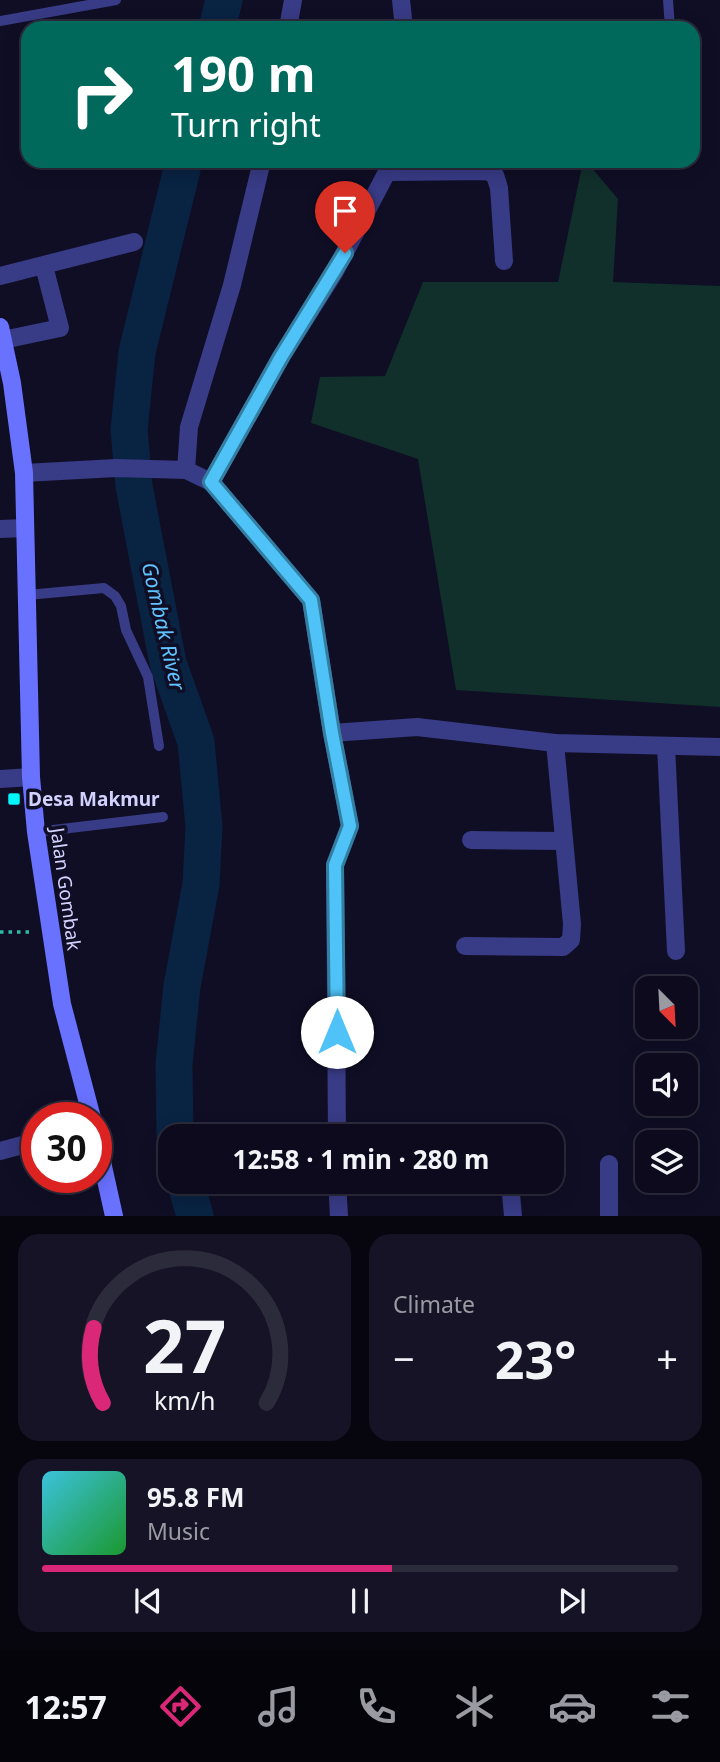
<!DOCTYPE html>
<meta charset="utf-8">
<style>
:root{--surface:#0c0a1c;--page:#151325;--text:#f1f3f6;--muted:#9a9aa3;--line:#2c2b3b;--accent:#db2777}
body{margin:0;font-family:"Noto Sans",sans-serif;background:var(--page);color:var(--text);height:100vh;display:flex;flex-direction:column;font-size:26px;white-space:nowrap}
*{box-sizing:border-box;margin:0}
p{font-size:23px;color:var(--muted)}
.icon{flex:none;width:38px;height:38px;fill:none;stroke:currentColor;stroke-width:2;stroke-linecap:round;stroke-linejoin:round}
.map{position:relative;height:1216px;overflow:hidden}
.sheet{display:flex;flex-direction:column;gap:18px;padding:18px;background:#07060f;flex:1}
.sheet>*{flex:none}
.hud{position:absolute;left:21px;top:21px;width:679px;height:147px;border-radius:21px;box-shadow:0 4px 18px #0003,0 0 0 2px var(--line);background:#00695c;color:#fff;overflow:hidden}
.needle{width:46px;rotate:156deg}
.buttons{position:absolute;left:635px;top:976px;display:grid;gap:14px}
.buttons a{display:grid;place-items:center;width:63px;height:63px;border-radius:14px;background:var(--surface);box-shadow:0 4px 18px #0003,0 0 0 2px var(--line);font-size:35px}
.speed{position:absolute;left:21px;top:1102px;display:flex;gap:14px;font-size:35px;font-weight:700;text-align:center}
.speed>*{display:grid;place-content:center;width:91px;height:91px;border-radius:50%;background:var(--surface);box-shadow:0 4px 18px #0003,0 0 0 2px var(--line);line-height:1}
.speed .limit{border:10px solid #d22;background:#fff;color:#111}
.pin{position:absolute;display:grid;place-items:center;width:60px;height:60px;color:#fff;margin:-72px -30px;border-radius:50% 50% 50% 0;rotate:-45deg;box-shadow:0 0 7px #0007}
.pin .icon{rotate:45deg}
.me{position:absolute;width:77px;margin:-38px;rotate:0deg;stroke-linejoin:round;filter:drop-shadow(0 0 5px #0008)}
.turn{display:flex;align-items:center;gap:24px;height:147px;padding:0 35px;font-size:32px}
.turn .icon{width:91px;height:91px;stroke-width:2.5}
.turn b{display:block;font-size:49px;line-height:60px}
.big{font-size:52px;font-weight:700;line-height:1.1}
.sheet .widget{flex:1;display:flex;flex-direction:column;justify-content:center;gap:10px;min-width:0;padding:0 24px;border-radius:21px;background:var(--page)}
.sheet .dial{align-items:center;gap:0}
.dial svg{height:182px;overflow:visible;fill:none;stroke:var(--line);stroke-width:7;stroke-linecap:round;text-anchor:middle}
.dial text{fill:var(--text);stroke:none}
.song{display:flex;align-items:center;gap:21px}
.cover{width:84px;height:84px;border-radius:10px;background:linear-gradient(135deg,hsl(190 70% 55%),hsl(130 70% 35%))}
.played{height:7px;border-radius:4px;background:linear-gradient(90deg,var(--accent) 55%,var(--line) 55%)}
.keys{display:flex;justify-content:space-around;direction:ltr}
.heat{display:flex;justify-content:space-between;align-items:center;font-size:38px;direction:ltr}
.sheet .tiles{flex:1;display:grid;gap:18px;grid-template-columns:1fr 1fr}
.widget:last-child{grid-column:span 2}
.trip{position:absolute;left:158px;top:1124px;width:406px;height:70px;border-radius:21px;background:var(--surface);box-shadow:0 4px 18px #0003,0 0 0 2px var(--line);font-weight:700;line-height:70px;text-align:center}
.tab-bar{display:flex;height:112px;justify-content:space-around;align-items:center;background:#05040b;color:var(--muted)}
.tab-bar .icon{width:49px;height:49px}
.tab-bar .on{color:var(--accent)}
.tab-bar b{font-size:32px;color:var(--text)}
.map>svg:first-child{display:block}
</style>
<div class="map">
<svg width="720" height="1216" viewBox="0 0 720 1216">
<rect width="100%" height="100%" fill="#100e25"/>
<polygon fill="#112f2b" points="583,161 586,161 618,199 613,282 720,286 720,707 456,690 418,459 311,423 320,377 385,376 423,282 558,282"/>
<g fill="none" stroke-linecap="round" stroke-linejoin="round">
<g stroke="#092343" stroke-width="37">
<polyline points="217,28 224,0"/>
<polyline points="175,1136 174,1064 182,986 201,884 204,827 196,742 168,663 134,486 129,430 137,352 184,161"/>
<polyline points="185,1181 195,1216"/>
</g>
<polyline stroke="#2cb9a5" stroke-width="3.5" stroke-dasharray="3.5 5" stroke-linecap="butt" points="0,932 32,932"/>
<g stroke="#383b85" stroke-width="10">
<polyline points="668,0 670,28"/>
<polyline points="0,21 116,0"/>
<polyline points="27,595 104,588 115,596 121,606 126,630 148,677 159,746"/>
<polyline points="36,832 163,817"/>
</g>
<g stroke="#383b85" stroke-width="18">
<polyline points="401,0 404,28"/>
<polyline points="288,28 293,0"/>
<polyline points="387,172 487,171 495,175 499,188 504,261"/>
<polyline points="0,276 134,242"/>
<polyline points="3,340 60,328 44,266"/>
<polyline points="186,470 189,427 232,285 262,161"/>
<polyline points="24,473 116,468 186,470 211,482 311,600 332,733 350,826 335,865 337,1136"/>
<polyline points="211,482 281,357 334,273 387,172 391,161"/>
<polyline points="0,529 25,528"/>
<polyline points="332,733 417,727 555,743 720,747"/>
<polyline points="666,746 676,951"/>
<polyline points="0,779 31,777"/>
<polyline points="471,840 564,841"/>
<polyline points="465,946 563,947 571,940 572,924 555,743"/>
<polyline points="0,1151 37,1141"/>
<polyline points="609,1164 609,1216"/>
<polyline points="337,1181 339,1216"/>
<polyline points="510,1183 513,1216"/>
</g>
<g stroke="#6971ff" stroke-width="18">
<polyline points="0,327 12,383 24,473 31,777 36,832 62,1004 92,1118"/>
<polyline points="96,1135 114,1216"/>
</g>
</g>
<g fill="none" stroke-linecap="round" stroke-linejoin="round">
<defs>
<polyline id="route" points="337,1032 335,865 350,826 332,733 311,600 211,482 281,357 345,253"/>
</defs>
<use href="#route" stroke="#337fa1" stroke-width="18"/>
<use href="#route" stroke="#4fc3f7" stroke-width="12"/>
</g>
<rect fill="#00f8fd" stroke="#100e25" stroke-width="2.5" x="7" y="792" width="14" height="14" rx="3.5"/>
<g text-anchor="middle" dominant-baseline="central" stroke-width="7" stroke-linejoin="round" paint-order="stroke">
<g font-size="19" font-weight="bold" fill="#d3d2ff" stroke="#100e25" text-anchor="start">
<text x="28" y="799">Desa Makmur</text>
</g>
<g font-size="19" fill="#d3d2ff" stroke="#100e25">
<text transform="translate(66 889) rotate(82)">Jalan Gombak</text>
</g>
<g font-size="21" font-style="italic" fill="#60c2ff" stroke="#100e25">
<text transform="translate(164 626) rotate(77)">Gombak River</text>
</g>
</g>
</svg>
<div class="buttons">
<a><svg class="needle" viewBox="-14 -14 28 28"><path d="M0-13l5 13h-10z" fill="#e53935"/><path d="M0 13l5-13h-10z" fill="#9a9aa3"/></svg></a>
<a><svg class="icon" aria-label="sound" viewBox="0 0 24 24"><path d="M4 9h4l5-4v14l-5-4H4zM17 9q2 3 0 6"/></svg></a>
<a><svg class="icon" aria-label="layers" viewBox="0 0 24 24"><path d="M12 4l9 5-9 5-9-5zM3 14l9 5 9-5"/></svg></a>
</div>
<div class="speed"><div class="limit">30</div></div>
<div class="pin" style="left:345px;top:253px;background:#d93025"><svg class="icon" aria-label="arrive" viewBox="0 0 24 24"><path d="M6 21V4h12l-3 4 3 4H6"/></svg></div>
<svg class="me" style="left:337px;top:1032px" viewBox="-20 -20 40 40"><circle r="19" fill="#fff"/><path d="M0-13L10 11 0 6-10 11z" fill="#4fc3f7"/></svg>
<div class="trip">12:58 · 1 min · 280 m</div>
<div class="hud">
<div class="turn"><svg class="icon" aria-label="right" viewBox="0 0 24 24"><path d="M7 20v-9h11M14 6l5 5-5 5"/></svg><div><b>190 m</b>Turn right</div></div>
</div>
</div>
<section class="sheet">
<div class="tiles">
<div class="widget dial"><svg viewBox="0 0 100 80">
<path d="M14 69A42 42 0 1 1 86 69"/>
<path d="M14 69A42 42 0 0 1 10 36" stroke="#db2777"/>
<text x="50" y="56" font-size="32" font-weight="700">27</text>
<text x="50" y="72" font-size="11">km/h</text>
</svg></div>
<div class="widget"><p>Climate</p>
<div class="heat"><a>−</a><b class="big">23°</b><a>+</a></div>
</div>
<div class="widget">
<div class="song"><i class="cover"></i><div><b>95.8 FM</b><p>Music</p></div></div>
<div class="played"></div>
<div class="keys"><svg class="icon" aria-label="previous" viewBox="0 0 24 24"><path d="M18 5L8 12l10 7zM5 5v14"/></svg><svg class="icon" aria-label="pause" viewBox="0 0 24 24"><path d="M8 5v14M16 5v14"/></svg><svg class="icon" aria-label="next" viewBox="0 0 24 24"><path d="M6 5l10 7-10 7zM19 5v14"/></svg></div>
</div>
</div>
</section>
<nav class="tab-bar">
<b>12:57</b>
<svg class="icon on" aria-label="directions" viewBox="0 0 24 24"><path d="M12 3l9 9-9 9-9-9zM9 14v-3h6M13 9l2 2-2 2"/></svg>
<svg class="icon" aria-label="music" viewBox="0 0 24 24"><path d="M9 18V5l10-2v13"/><circle cx="6" cy="18" r="3"/><circle cx="16" cy="16" r="3"/></svg>
<svg class="icon" aria-label="phone" viewBox="0 0 24 24"><path d="M5 4h4l2 5-3 2q2 4 5 5l2-3 5 2v4C11 20 4 13 5 4z"/></svg>
<svg class="icon" aria-label="climate" viewBox="0 0 24 24"><path d="M12 3v18M4 7l16 10M4 17L20 7"/></svg>
<svg class="icon" aria-label="car" viewBox="0 0 24 24"><path d="M5 17H2v-5l4-1 3-4h7l3 4 3 1v5h-3M9 17h6M6 11h13"/><circle cx="7" cy="17" r="2"/><circle cx="17" cy="17" r="2"/></svg>
<svg class="icon" aria-label="filters" viewBox="0 0 24 24"><path d="M4 7h16M4 17h16"/><circle cx="9" cy="7" r="2"/><circle cx="15" cy="17" r="2"/></svg>
</nav>
